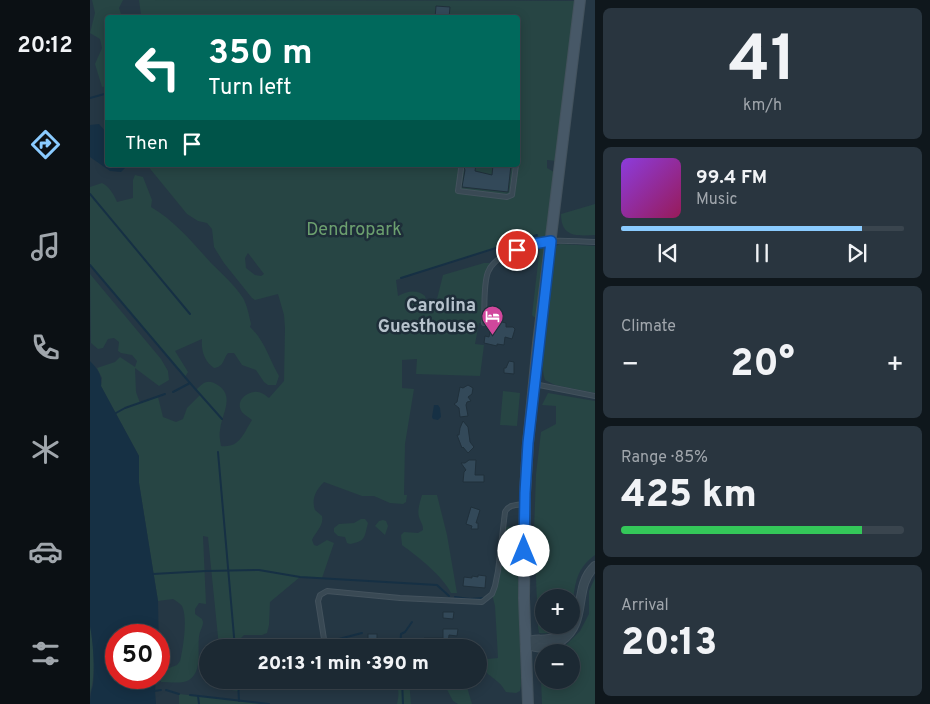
<!DOCTYPE html>
<meta charset="utf-8">
<style>
:root{--surface:#1c2933;--page:#29353f;--text:#f1f3f6;--muted:#a0a6ac;--line:#3a454e;--accent:#8acbff}
body{margin:0;font-family:Overpass,sans-serif;background:var(--page);color:var(--text);height:100vh;display:flex;flex-direction:column;font-size:19px;white-space:nowrap}
*{box-sizing:border-box;margin:0}
p{font-size:16px;color:var(--muted)}
.icon{flex:none;width:28px;height:28px;fill:none;stroke:currentColor;stroke-width:2;stroke-linecap:round;stroke-linejoin:round}
.map{position:relative;flex:1;overflow:hidden}
.side{display:flex;flex-direction:column;gap:8px;padding:8px;background:#0f171c;width:335px}
.side>*{flex:none}
.hud{position:absolute;left:15px;top:15px;width:415px;height:152px;border-radius:5px;box-shadow:0 2px 12px #0003,0 0 0 1px var(--line);background:#00695c;color:#fff;overflow:hidden}
.controls{position:absolute;left:445px;top:589px;display:grid;gap:10px}
.controls a{display:grid;place-items:center;width:45px;height:45px;border-radius:50%;background:var(--surface);box-shadow:0 2px 12px #0003,0 0 0 1px var(--line);font-size:25px}
.speed{position:absolute;left:15px;top:624px;display:flex;gap:10px;font-size:25px;font-weight:700;text-align:center}
.speed>*{display:grid;place-content:center;width:65px;height:65px;border-radius:50%;background:var(--surface);box-shadow:0 2px 12px #0003,0 0 0 1px var(--line);line-height:1}
.speed .limit{border:8px solid #d22;background:#fff;color:#111}
.pin{position:absolute;display:grid;place-items:center;width:42px;height:42px;color:#fff;margin:-21px;border:2px solid #fff;border-radius:50%;box-shadow:0 1px 5px #0007}
.me{position:absolute;width:55px;margin:-28px;rotate:0deg;stroke-linejoin:round;filter:drop-shadow(0 0 4px #0008)}
.turn{display:flex;align-items:center;gap:18px;height:105px;padding:0 20px;font-size:22px}
.turn .icon{width:65px;height:65px;stroke-width:2.5}
.turn b{display:block;font-size:35px;line-height:42px}
.then{display:flex;align-items:center;height:48px;padding:0 20px;background:#0003;gap:10px;font-size:19px}
.big{font-size:38px;font-weight:800;line-height:1.1}
.side .tile{flex:1;display:flex;flex-direction:column;justify-content:center;gap:8px;min-width:0;padding:0 18px;border-radius:8px;background:var(--page)}
.side .dial{align-items:center;gap:0}
.dial b{font-size:65px;line-height:1}
.song{display:flex;align-items:center;gap:15px}
.cover{width:60px;height:60px;border-radius:8px;background:linear-gradient(135deg,hsl(270 70% 55%),hsl(330 70% 35%))}
.played{height:5px;border-radius:2px;background:linear-gradient(90deg,var(--accent) 85%,var(--line) 85%)}
.keys{display:flex;justify-content:space-around;direction:ltr}
.heat{display:flex;justify-content:space-between;align-items:center;font-size:28px;direction:ltr}
.charge{height:8px;border-radius:4px;background:linear-gradient(90deg,#34c759 85%,var(--line) 0)}
.trip{position:absolute;left:109px;top:639px;width:288px;height:50px;border-radius:25px;background:var(--surface);box-shadow:0 2px 12px #0003,0 0 0 1px var(--line);font-weight:800;line-height:50px;text-align:center}
main{display:flex;flex:1;min-height:0}
.menu{display:flex;flex-direction:column;width:90px;justify-content:space-around;align-items:center;background:#0b1014;color:var(--muted)}
.menu .icon{width:35px;height:35px}
.menu .active{color:var(--accent)}
.menu b{font-size:22px;color:var(--text)}
.map>svg:first-child{display:block}
</style>
<main>
<nav class="menu">
<b>20:12</b>
<svg class="icon active" aria-label="directions" viewBox="0 0 24 24"><path d="M12 3l9 9-9 9-9-9zM9 14v-3h6M13 9l2 2-2 2"/></svg>
<svg class="icon" aria-label="music" viewBox="0 0 24 24"><path d="M9 18V5l10-2v13"/><circle cx="6" cy="18" r="3"/><circle cx="16" cy="16" r="3"/></svg>
<svg class="icon" aria-label="phone" viewBox="0 0 24 24"><path d="M5 4h4l2 5-3 2q2 4 5 5l2-3 5 2v4C11 20 4 13 5 4z"/></svg>
<svg class="icon" aria-label="climate" viewBox="0 0 24 24"><path d="M12 3v18M4 7l16 10M4 17L20 7"/></svg>
<svg class="icon" aria-label="car" viewBox="0 0 24 24"><path d="M5 17H2v-5l4-1 3-4h7l3 4 3 1v5h-3M9 17h6M6 11h13"/><circle cx="7" cy="17" r="2"/><circle cx="17" cy="17" r="2"/></svg>
<svg class="icon" aria-label="filters" viewBox="0 0 24 24"><path d="M4 7h16M4 17h16"/><circle cx="9" cy="7" r="2"/><circle cx="15" cy="17" r="2"/></svg>
</nav>
<div class="map">
<svg width="505" height="704" viewBox="0 0 505 704">
<rect width="100%" height="100%" fill="#253744"/>
<g fill="#274544" fill-rule="evenodd">
<polygon points="2,0 33,0 29,8 32,17 18,18 17,86 12,87 5,64 12,48 10,39 0,33 5,13"/>
<path d="M49 0 485 1 467 161 457 160V168L464 172 457 237 450 240 447 235 306 280 308 296C317 291 327 289 335 296L337 303 343 306 347 299 353 275 394 263H402L397 274 394 323H389L385 344 394 345 390 376 326 374 327 359 312 360V388L324 389 315 444 314 495H317L316 502 313 504 300 503 284 496H272L234 482C226 490 221 499 225 510L232 516C234 526 226 531 222 540L224 545 227 546 237 540 244 543 232 578 210 577 180 602 179 625 177 633 172 635H154L151 638V647H129L118 537 113 536 116 604 109 603 105 609V614L112 619 113 622C113 627 109 632 109 637 107 650 113 671 99 680 93 684 79 682 71 682V671L87 665 90 661C93 649 98 618 92 606 90 603 86 601 83 599L68 601 49 483V456L11 386 12 378 7 368 25 362 30 357 45 367 47 361 42 355 31 353 28 351 29 342 24 338 18 339 13 348 8 349 1 343 0 274 71 359 78 371 79 380 69 386 45 368 46 392 50 403 68 397 73 417 86 422 93 419 97 408 110 395 106 390C113 383 117 379 126 384 146 395 132 413 130 430 129 435 130 440 131 446 150 448 153 434 162 420 159 417 154 415 152 412 145 402 155 393 164 392 170 391 175 395 179 398L194 381 195 328 194 315 188 294 165 300 162 298 134 263 124 247 122 229 117 223 108 221 97 214 57 165H428V18L47 17 51 15ZM158 253 174 274 171 276 165 275 156 268 155 258Z"/>
<path d="M45 175 53 177 62 200 61 207C85 221 103 243 121 263 132 274 144 284 153 298 157 305 159 315 161 324L160 327C175 341 179 359 189 376L186 385H178L174 382 166 370 152 365 144 353H138C133 359 134 367 124 368 114 361 111 350 112 339L85 351 98 372 95 377 0 265V187L12 183C19 186 24 195 27 202L43 198V180Z"/>
<path d="M505 204V235C486 236 471 237 471 214Z"/>
<path d="M470 244 505 246V393L465 385 455 380C451 368 453 355 454 342 456 311 461 280 465 249L466 246Z"/>
<polygon points="450,246 455,249 450,301 446,317 444,317 442,315"/>
<polygon points="413,391 430,393 427,426 410,425"/>
<path d="M458 393 505 401V555C483 571 486 587 481 611V598H454V625H473C466 632 459 634 449 633L448 627 444 531 446 474 451 432 466 424V406L452 405Z"/>
<path d="M332 495H347L357 535 367 593H361C353 576 327 556 312 545L311 535 314 532 328 533 333 530C333 524 331 523 329 517 327 510 330 502 332 495Z"/>
<path d="M271 519H275L278 523C274 538 276 541 260 544L257 543 255 537 248 536 244 532V528L249 524 264 523Z"/>
<polygon points="293,520 296,521 298,526 295,535 285,526 289,521"/>
<path d="M427 526 431 685 430 691 426 693 416 692C413 688 412 685 408 682 398 673 392 674 397 659L408 658 405 606 402 594 414 527Z"/>
<polygon points="505,578 505,704 452,704 450,655 454,653 454,680 481,680 481,652 456,652 475,646 490,631 499,614 499,591"/>
<path d="M0 626C4 644 6 675 0 693Z"/>
<polygon points="131,680 148,680 149,691 133,689"/>
<path d="M302 680H319L321 704H307C309 694 310 688 302 680Z"/>
<polygon points="352,680 375,680 382,704 368,704 363,701"/>
<polygon points="89,694 179,704 89,704"/>
</g>
<g fill="#163044">
<polygon points="9,124 17,133 18,165 38,165 31,172 20,171 0,157 0,125"/>
<path d="M0 361C8 369 12 375 11 386L49 456V483L68 601 69 652V635H26V678H66L65 691 66 704H0C0 697 1 691 3 685 5 670 3 640 0 626Z"/>
<polygon points="344,405 348,405 350,408 351,417 348,420 343,419 342,417"/>
</g>
<g fill="none" stroke-linecap="round" stroke-linejoin="round">
<g stroke="#163044" stroke-width="2">
<polyline points="0,98 18,93"/>
<polyline points="0,194 100,314"/>
<polyline points="0,265 100,383"/>
<polyline points="311,278 447,235"/>
<polyline points="83,392 100,383 132,419"/>
<polyline points="26,413 35,408 75,394"/>
<polyline points="128,452 145,648"/>
<polyline points="63,574 116,571 169,570 210,577 347,585 359,596"/>
<polyline points="365,597 380,599 394,598"/>
<polyline points="245,640 272,633"/>
<polyline points="310,648 311,634 315,632 322,622"/>
<polyline points="148,680 149,701"/>
<polyline points="312,680 313,704"/>
<polyline points="76,690 89,694"/>
<polyline points="64,691 71,690"/>
<polyline points="100,695 179,704"/>
<polyline points="108,696 109,704"/>
</g>
</g>
<g fill="#334959" stroke="#20303b">
<polygon points="346,6 360,7 359,18 345,18"/>
<polygon points="373,165 386,165 385,171 402,175 403,165 421,165 418,192 372,187 375,170"/>
<polygon points="419,263 426,264 425,272 418,270"/>
<polygon points="412,322 416,323 416,327 423,327 425,329 422,339 415,337 414,345 407,344 407,346 394,343 395,336 399,337 401,327 407,327 408,323"/>
<polygon points="419,361 424,362 424,374 414,373 414,368 416,368"/>
<polygon points="378,385 383,388 382,394 378,397 381,401 377,402 376,405 378,416 370,417 369,408 364,404 367,402 370,387 373,388"/>
<polygon points="373,421 378,427 380,442 384,447 378,453 373,447 372,448 367,435 369,435 370,428"/>
<polygon points="379,460 386,460 385,475 394,475 394,482 373,482 374,472 376,470 371,463 375,463"/>
<polygon points="381,507 390,510 386,523 388,523 388,529 381,529 382,526 376,524"/>
<polygon points="388,575 396,576 395,588 373,586 374,577 382,578 382,576 388,577"/>
<polygon points="353,612 364,612 363,619 353,618"/>
<polygon points="353,629 368,629 367,636 359,635 358,644 349,643 349,645 339,645 339,648 334,648 334,638 353,638"/>
<rect x="278" y="634" width="9" height="8"/>
</g>
<g fill="none" stroke-linecap="round" stroke-linejoin="round">
<defs>
<g id="lane">
<polyline points="371,169 368,191 417,197 422,195 426,165"/>
<path d="M394 323C395 308 393 285 398 272 405 253 443 243 462 241 476 240 491 242 505 242"/>
<polyline points="444,384 505,396"/>
<path d="M234 639 228 601 230 595 237 591 310 598 392 602 402 594 405 586 408 571 415 512C419 504 427 505 435 504"/>
</g>
<g id="street">
<path d="M435 644C449 649 459 650 471 641 499 622 482 587 505 566"/>
<path d="M435 644C444 637 448 641 459 639 466 638 472 635 478 631"/>
</g>
<polyline id="secondary" points="438,704 434,598 435,493 438,443 448,343 490,0"/>
</defs>
<use href="#lane" stroke="#43525d" stroke-width="6"/>
<use href="#street" stroke="#43525d" stroke-width="10"/>
<use href="#secondary" stroke="#43525d" stroke-width="12"/>
<use href="#lane" stroke="#394954" stroke-width="4"/>
<use href="#street" stroke="#394954" stroke-width="8"/>
<use href="#secondary" stroke="#475867" stroke-width="10"/>
</g>
<g fill="none" stroke-linecap="round" stroke-linejoin="round">
<defs>
<polyline id="route" points="427,250 443,244 461,241 438,443 435,493 434,551"/>
</defs>
<use href="#route" stroke="#114b97" stroke-width="12"/>
<use href="#route" stroke="#1a73e8" stroke-width="9"/>
</g>
<defs>
<symbol id="hotel-pin" viewBox="-11 -11 22 30"><path d="M0 17L-7.5 6A9.5 9.5 0 1 1 7.5 6Z" fill="#d1479c" stroke="#1e2e39"/><path d="M-6-4.5h1.5V1H6V5H4.5V3h-9V5H-6ZM-4 0a1.8 1.8 0 1 1 3.6 0ZM.5 0V-2.5h3Q6-2.5 6 0Z" fill="#fff"/></symbol>
</defs>
<g fill-rule="evenodd">
<use href="#hotel-pin" x="390" y="304" width="25" height="34"/>
</g>
<g text-anchor="middle" dominant-baseline="central" stroke-width="5" stroke-linejoin="round" paint-order="stroke">
<g font-size="18" fill="#6ca06f" stroke="#1e2e39">
<text x="264" y="230">Dendropark</text>
</g>
<g font-size="18" font-weight="bold" fill="#b7c3cd" stroke="#1e2e39" text-anchor="end">
<text x="386" y="306">Carolina<tspan x="386" dy="21">Guesthouse</tspan></text>
</g>
</g>
</svg>
<div class="controls">
<a>+</a>
<a>−</a>
</div>
<div class="speed"><div class="limit">50</div></div>
<div class="pin" style="left:427px;top:250px;background:#d93025"><svg class="icon" aria-label="arrive" viewBox="0 0 24 24"><path d="M6 21V4h12l-3 4 3 4H6"/></svg></div>
<svg class="me" style="left:434px;top:551px" viewBox="-20 -20 40 40"><circle r="19" fill="#fff"/><path d="M0-13L10 11 0 6-10 11z" fill="#1a73e8"/></svg>
<div class="trip">20:13 · 1 min · 390 m</div>
<div class="hud">
<div class="turn"><svg class="icon" aria-label="left" viewBox="0 0 24 24"><path d="M17 20v-9H6M10 6l-5 5 5 5"/></svg><div><b>350 m</b>Turn left</div></div>
<div class="then">Then<svg class="icon" aria-label="arrive" viewBox="0 0 24 24"><path d="M6 21V4h12l-3 4 3 4H6"/></svg></div>
</div>
</div>
<section class="side">
<div class="tile dial"><b>41</b><p>km/h</p></div>
<div class="tile">
<div class="song"><i class="cover"></i><div><b>99.4 FM</b><p>Music</p></div></div>
<div class="played"></div>
<div class="keys"><svg class="icon" aria-label="previous" viewBox="0 0 24 24"><path d="M18 5L8 12l10 7zM5 5v14"/></svg><svg class="icon" aria-label="pause" viewBox="0 0 24 24"><path d="M8 5v14M16 5v14"/></svg><svg class="icon" aria-label="next" viewBox="0 0 24 24"><path d="M6 5l10 7-10 7zM19 5v14"/></svg></div>
</div>
<div class="tile"><p>Climate</p>
<div class="heat"><a>−</a><b class="big">20°</b><a>+</a></div>
</div>
<div class="tile"><p>Range · 85%</p><b class="big">425 km</b><div class="charge"></div></div>
<div class="tile"><p>Arrival</p><b class="big">20:13</b></div>
</section>
</main>
